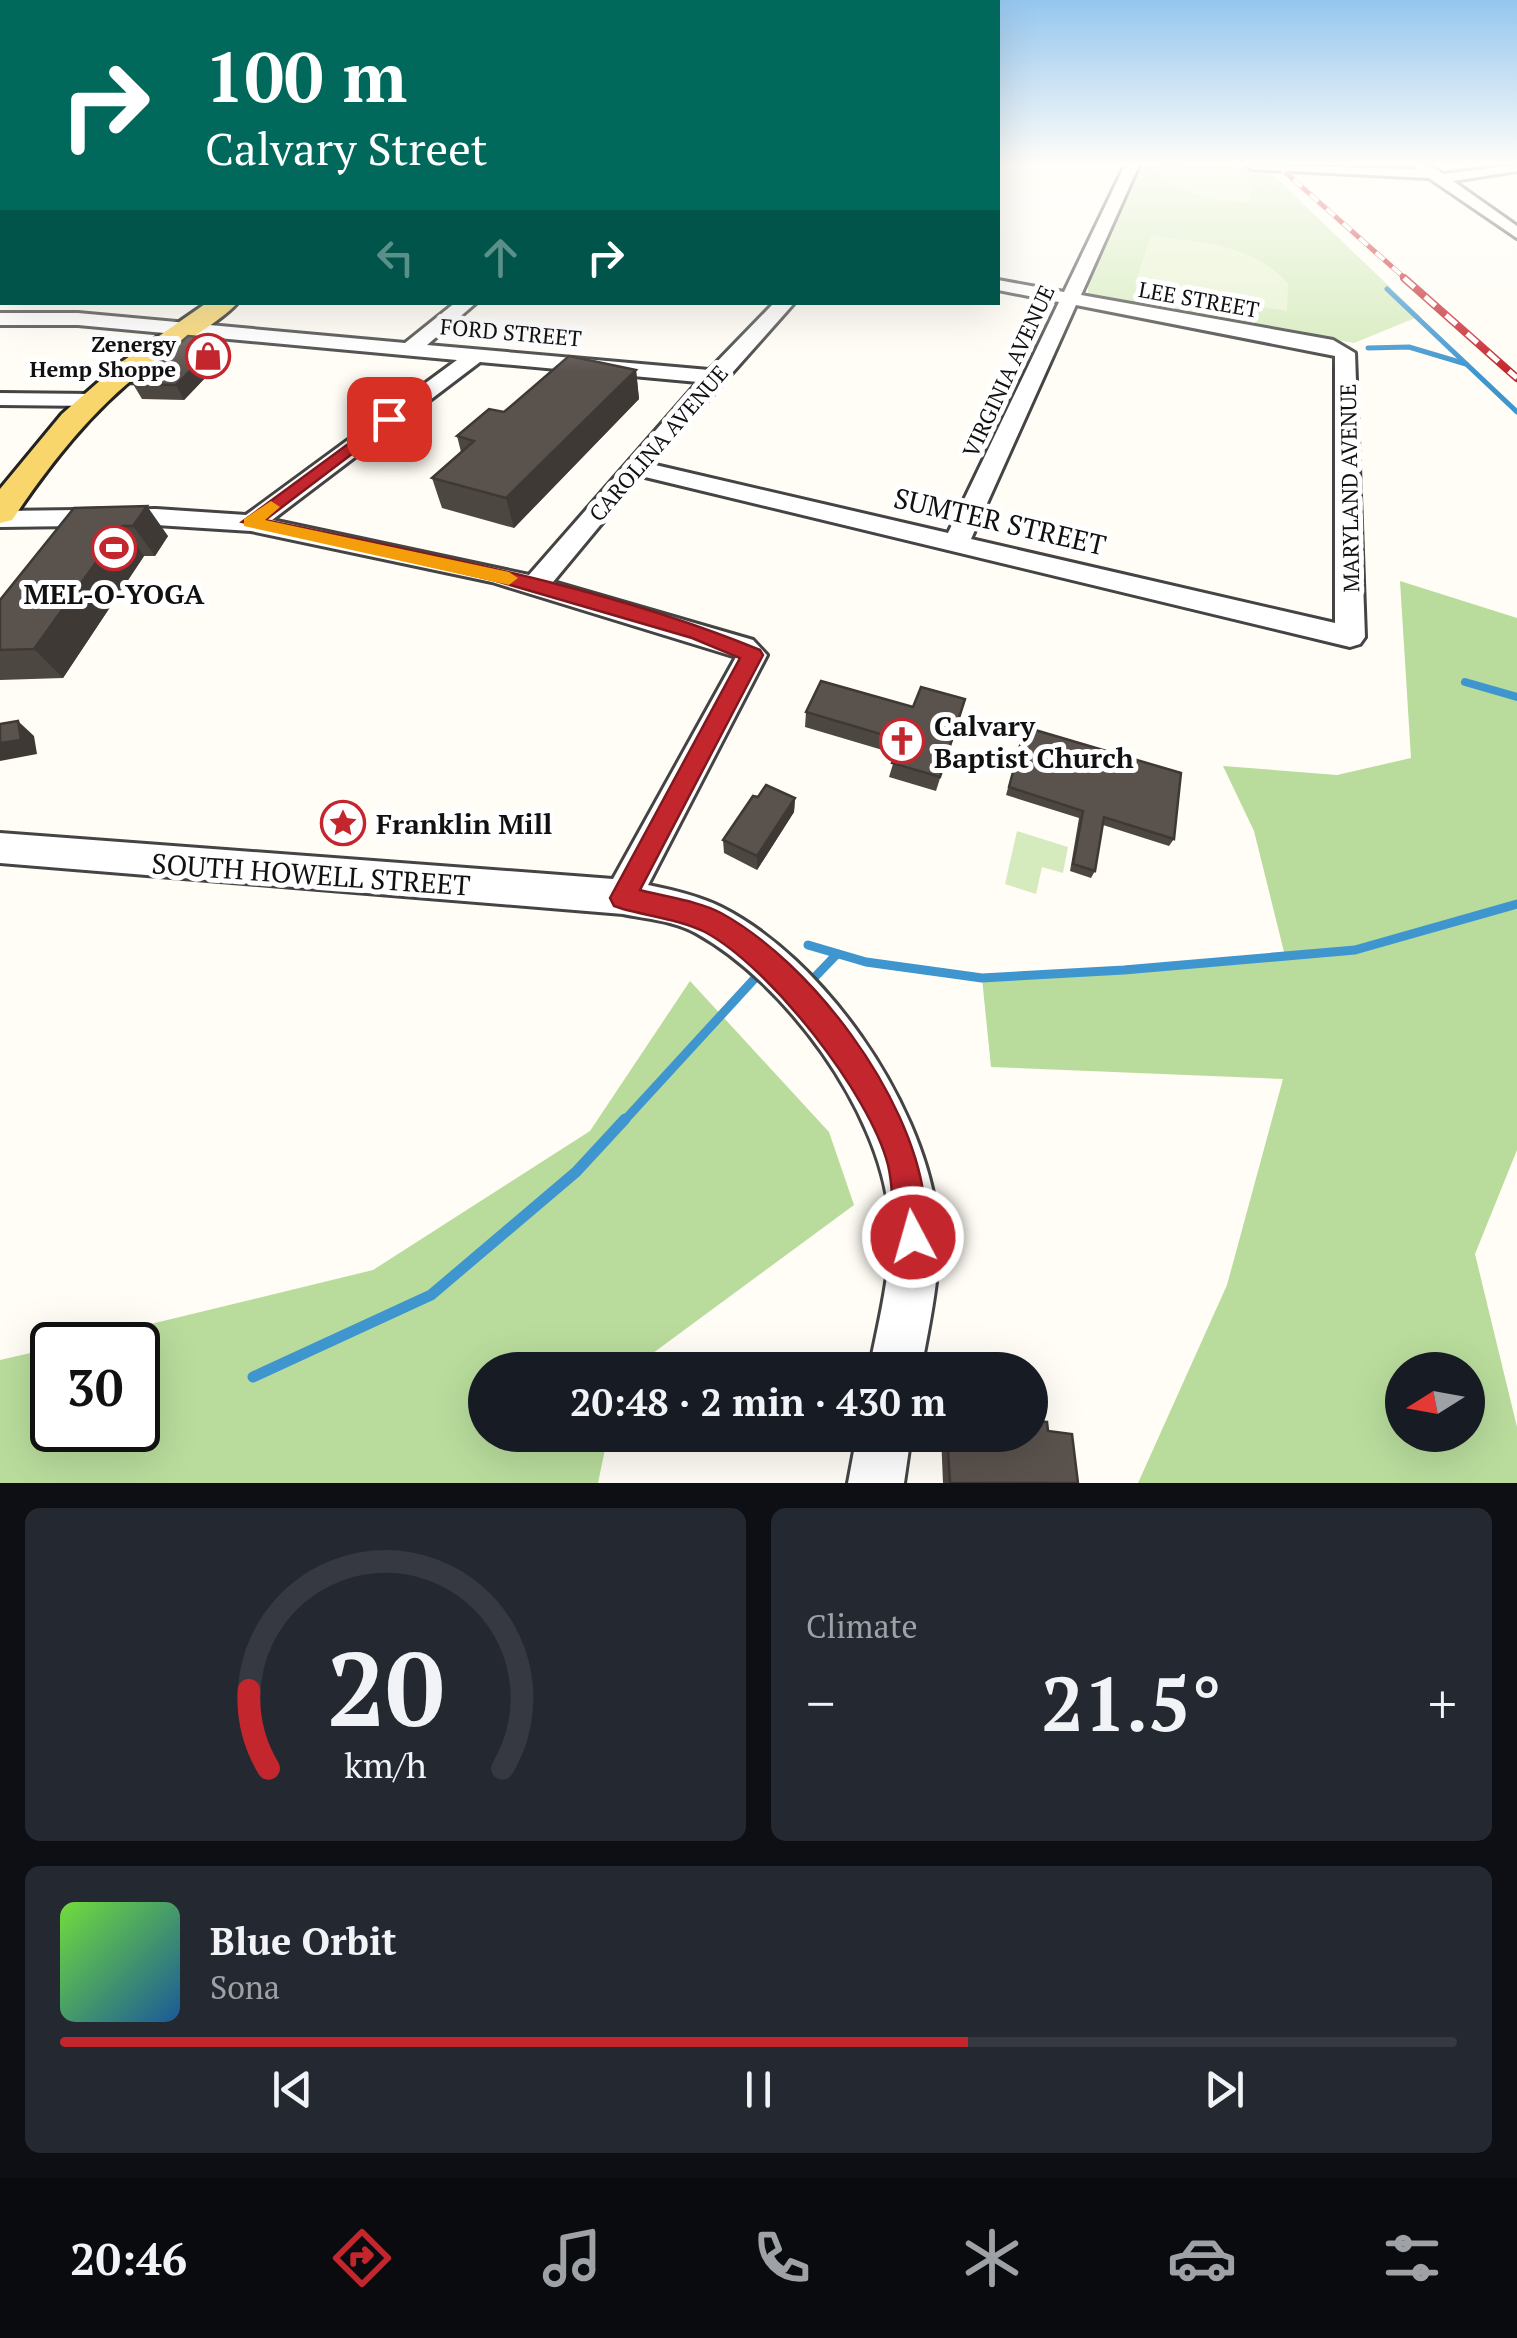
<!DOCTYPE html>
<meta charset="utf-8">
<style>
:root{--surface:#171b24;--page:#242831;--text:#f1f3f6;--muted:#9ea1a6;--line:#363941;--accent:#c4262e}
body{margin:0;font-family:"PT Serif",serif;background:var(--page);color:var(--text);height:100vh;display:flex;flex-direction:column;font-size:38px;white-space:nowrap}
*{box-sizing:border-box;margin:0}
p{font-size:32px;color:var(--muted)}
.icon{flex:none;width:55px;height:55px;fill:none;stroke:currentColor;stroke-width:2;stroke-linecap:round;stroke-linejoin:round}
.map{position:relative;height:1483px;overflow:hidden}
.sheet{display:flex;flex-direction:column;gap:25px;padding:25px;background:#0d0f14;flex:1}
.sheet>*{flex:none}
.guide{position:absolute;left:0px;top:0px;width:1000px;height:305px;box-shadow:0 10px 40px #0002;background:#00695c;color:#fff;overflow:hidden}
.needle{width:65px;rotate:259deg}
.tools{position:absolute;left:1385px;top:1352px;display:grid;gap:20px}
.tools a{display:grid;place-items:center;width:100px;height:100px;border-radius:50%;background:var(--surface);box-shadow:0 10px 40px #0002;font-size:50px}
.speed{position:absolute;left:30px;top:1322px;display:flex;gap:20px;font-size:50px;font-weight:700;text-align:center}
.speed>*{display:grid;place-content:center;width:130px;height:130px;border-radius:50%;background:var(--surface);box-shadow:0 10px 40px #0002;line-height:1}
.speed .limit{border:5px solid #111;border-radius:15px;background:#fff;color:#111}
.pin{position:absolute;display:grid;place-items:center;width:85px;height:85px;color:#fff;margin:-42px;border-radius:20px;box-shadow:0 5px 15px #0006}
.me{position:absolute;width:110px;margin:-55px;rotate:354deg;stroke-linejoin:round;filter:drop-shadow(0 0 8px #0008)}
.turn{display:flex;align-items:center;gap:35px;height:210px;padding:0 40px;font-size:45px}
.turn .icon{width:130px;height:130px;stroke-width:2.5}
.turn b{display:block;font-size:70px;line-height:85px}
.lanes{display:flex;align-items:center;height:95px;padding:0 40px;background:#0003;justify-content:center;gap:50px;direction:ltr}
.lanes .off{opacity:.35}
.big{font-size:75px;font-weight:700;line-height:1.1}
.sheet .tile{flex:1;display:flex;flex-direction:column;justify-content:center;gap:15px;min-width:0;padding:0 35px;border-radius:15px;background:var(--page)}
.sheet .dial{align-items:center;gap:0}
.dial svg{height:260px;overflow:visible;fill:none;stroke:var(--line);stroke-width:7;stroke-linecap:round;text-anchor:middle}
.dial text{fill:var(--text);stroke:none}
.song{display:flex;align-items:center;gap:30px}
.cover{width:120px;height:120px;border-radius:15px;background:linear-gradient(135deg,hsl(100 70% 55%),hsl(210 70% 35%))}
.played{height:10px;border-radius:5px;background:linear-gradient(90deg,var(--accent) 65%,var(--line) 65%)}
.keys{display:flex;justify-content:space-around;direction:ltr}
.heat{display:flex;justify-content:space-between;align-items:center;font-size:55px;direction:ltr}
.sheet .tiles{flex:1;display:grid;gap:25px;grid-template-columns:1fr 1fr}
.tile:last-child{grid-column:span 2}
.trip{position:absolute;left:468px;top:1352px;width:580px;height:100px;border-radius:50px;background:var(--surface);box-shadow:0 10px 40px #0002;font-weight:700;line-height:100px;text-align:center}
.tabs{display:flex;height:160px;justify-content:space-around;align-items:center;background:#090b0e;color:var(--muted)}
.tabs .icon{width:70px;height:70px}
.tabs .on{color:var(--accent)}
.tabs b{font-size:45px;color:var(--text)}
.map>svg:first-child{display:block}
</style>
<div class="map">
<svg width="1517" height="1483" viewBox="0 0 1517 1483">
<rect width="100%" height="100%" fill="#fffdf5"/>
<g fill="#d5ebbd">
<polygon points="1141,165 1217,165 1270,172 1420,316 1354,343 1088,295 1088,285"/>
<polygon points="1017,831 1068,847 1063,873 1042,867 1036,894 1005,884"/>
</g>
<g fill="#b9dc9c" fill-rule="evenodd">
<path d="M1400 581 1517 618V1150L1475 1254 1517 1427V1483H1138L1227 1285 1283 1079 991 1067 982 978 1285 956 1254 831 1223 766 1337 775 1411 758ZM1402 1370H1468V1435H1402Z"/>
<polygon points="690,981 829,1132 854,1205 630,1370 485,1370 485,1435 608,1435 598,1483 0,1483 0,1360 52,1348 52,1430 138,1430 138,1345 64,1345 373,1270 590,1131"/>
</g>
<g fill="#e6f2cf">
<path d="M1154 165 1244 171 1252 174 1250 202C1220 204 1180 193 1157 172Z"/>
<path d="M1151 236C1199 242 1255 244 1288 284L1287 311 1144 287 1136 281Z"/>
</g>
<g fill="none" stroke-linecap="round" stroke-linejoin="round">
<g stroke="#3f96cf" stroke-width="5">
<polyline points="1387,289 1517,412"/>
<polyline points="1368,348 1409,347 1466,364"/>
</g>
<polyline stroke="#3f96cf" stroke-width="8" points="1465,682 1517,697"/>
<g stroke="#3f96cf" stroke-width="9">
<polyline points="808,945 866,962 982,978 1124,970 1355,950 1517,904"/>
<polyline points="811,981 837,954"/>
<polyline points="623,1122 757,976"/>
</g>
<polyline stroke="#3f96cf" stroke-width="11" points="253,1377 431,1295 576,1172 625,1119"/>
<defs>
<g id="minor">
<rect x="0" y="165" width="2" height="5"/>
<path d="M1125 165H1139L1081 295 1333 340 1355 353 1365 637 1360 644 1350 647 641 476 553 582 753 640 767 655 648 885C673 890 699 896 721 907 823 958 920 1099 936 1210 944 1263 930 1319 921 1370H869C879 1319 894 1265 889 1212 879 1110 785 982 696 933 675 921 647 919 623 914L0 863V833L613 879 736 657 492 582 251 531 156 525 0 527V511L156 509 246 515 457 360 78 325H0V313H78L405 343 456 302H477L427 345 709 370 775 302H795L651 464 948 533 1059 302 998 290V280L1064 292ZM1076 305 1335 356V623L971 539ZM480 362 698 382 529 575 272 520Z"/>
<polygon points="1245,165 1416,169 1413,165 1429,165 1443,174 1517,165 1517,171 1453,181 1517,226 1517,238 1429,178 1252,169"/>
<rect x="0" y="223" width="2" height="10"/>
<polygon points="0,393 93,394 104,400 93,406 0,405"/>
<polygon points="857,1435 911,1435 904,1483 848,1483"/>
</g>
<path id="major" d="M208 302H238C219 324 169 350 144 370 90 412 50 464 12 520L0 523V489L62 414 120 363Z"/>
</defs>
<use href="#minor" stroke="#444" stroke-width="6"/>
<use href="#major" stroke="#222" stroke-width="6"/>
<use href="#minor" fill="#fff" fill-rule="evenodd"/>
<use href="#major" fill="#f9d66b" fill-rule="evenodd"/>
<defs>
<polyline id="rail-far1" points="1277,165 1407,280"/>
<polyline id="rail" points="1404,278 1517,378"/>
</defs>
<use href="#rail-far1" stroke="#c4262e" stroke-width="5"/>
<use href="#rail" stroke="#c4262e" stroke-width="8"/>
<use href="#rail-far1" stroke="#fff" stroke-width="4" stroke-dasharray="11" stroke-linecap="butt"/>
<use href="#rail" stroke="#fff" stroke-width="5" stroke-dasharray="14" stroke-linecap="butt"/>
</g>
<g fill="#4d4742">
<polygon points="222,339 229,353 184,400 142,399 133,384"/>
<polygon points="636,370 639,399 514,528 442,508 432,478 461,452 457,436 504,412"/>
<polygon points="74,508 168,536 155,556 144,556 63,678 0,680 0,600"/>
<polygon points="965,699 936,791 889,777 896,754 805,727 806,712 913,707"/>
<polygon points="1025,727 1174,839 1169,846 1103,825 1095,871 1091,878 1070,871 1079,818 1006,795"/>
<polygon points="758,797 795,798 794,812 757,870 724,853 723,840"/>
<polygon points="1048,1431 1078,1483 943,1483 941,1435 1030,1435"/>
</g>
<g fill="#3f3936">
<polygon points="222,339 229,353 184,400 176,385"/>
<polygon points="636,370 639,399 514,528 506,498"/>
<polygon points="147,506 168,536 155,556 133,526"/>
<polygon points="122,526 144,556 63,678 34,649"/>
<polygon points="18,721 34,736 37,754 0,761 0,743"/>
<polygon points="795,798 794,812 757,870 757,856"/>
</g>
<g fill="#5a524d" stroke="#3f3936" stroke-width="2.5">
<polygon points="188,336 222,339 176,385 133,384"/>
<polygon points="569,356 636,370 506,498 432,478 474,441 457,436 489,409 504,412"/>
<polygon points="147,506 133,526 122,526 34,649 0,650 0,600 74,508"/>
<polygon points="821,681 913,707 921,687 965,699 940,777 892,763 901,740 806,712"/>
<polygon points="18,721 21,740 0,743 0,724"/>
<polygon points="1025,727 1181,773 1174,839 1104,817 1095,871 1073,864 1083,811 1009,787"/>
<polygon points="766,785 795,798 757,856 723,840 753,796 758,797"/>
<polygon points="1030,1421 1047,1422 1048,1431 1072,1434 1078,1483 950,1483 947,1435 1030,1435"/>
</g>
<linearGradient id="sky" x2="0" y2="1"><stop stop-color="#95c6ee"/><stop offset="0.44" stop-color="#fffefa"/><stop offset="1" stop-color="#fffefa" stop-opacity="0"/></linearGradient>
<rect width="1517" height="372" fill="url(#sky)"/>
<path fill="#c4262e" stroke="#7f191e" stroke-width="2.5" d="M389 414 397 419 394 422 265 520C431 555 602 585 760 650L763 655 640 890C666 897 698 901 721 913 812 963 910 1094 924 1197 927 1215 932 1232 925 1249L913 1254 901 1249C890 1222 895 1193 888 1165 870 1094 770 967 705 932 681 920 649 916 623 909L614 906 610 898 740 658 692 638 493 580 242 522Z"/>
<polygon fill="#f59e0b" points="271,501 280,507 265,520 509,572 518,578 509,585 244,526 244,519"/>
<defs>
<symbol id="shop-ring" viewBox="-11 -11 22 22"><circle r="9.5" fill="#fff" stroke="#c4262e" stroke-width="1.5"/><path d="M-5-2.5h2.3a2.7 3.5 0 0 1 5.4 0H5L5.5 6h-11ZM-1.5-2.5h3a1.5 2.3 0 0 0-3 0Z" fill="#c4262e"/></symbol>
<symbol id="stadium-ring" viewBox="-11 -11 22 22"><circle r="9.5" fill="#fff" stroke="#c4262e" stroke-width="1.5"/><path d="M0-5a6.5 5 0 1 0 0 10a6.5 5 0 1 0 0-10ZM-3.5-1.8h7v3.6h-7Z" fill="#c4262e"/></symbol>
<symbol id="church-ring" viewBox="-11 -11 22 22"><circle r="9.5" fill="#fff" stroke="#c4262e" stroke-width="1.5"/><path d="M-1.2-6h2.4v3.5h3.3v2.4h-3.3V6h-2.4V-.1h-3.3v-2.4h3.3Z" fill="#c4262e"/></symbol>
<symbol id="sight-ring" viewBox="-11 -11 22 22"><circle r="9.5" fill="#fff" stroke="#c4262e" stroke-width="1.5"/><path d="M0-6L1.8-2.2L6-1.7L2.9 1.2L3.7 5.4L0 3.3L-3.7 5.4L-2.9 1.2L-6-1.7L-1.8-2.2Z" fill="#c4262e"/></symbol>
</defs>
<g fill-rule="evenodd">
<use href="#shop-ring" x="183" y="331" width="50" height="50"/>
<use href="#stadium-ring" x="89" y="523" width="50" height="50"/>
<use href="#church-ring" x="877" y="716" width="50" height="50"/>
<use href="#sight-ring" x="318" y="798" width="50" height="50"/>
</g>
<g text-anchor="middle" dominant-baseline="central" stroke-width="10" stroke-linejoin="round" paint-order="stroke">
<g font-size="22" fill="#111" stroke="#fff">
<text transform="translate(1199 299) rotate(10)">LEE STREET</text>
<text transform="translate(511 332) rotate(5)">FORD STREET</text>
<text transform="translate(1008 371) rotate(-65)">VIRGINIA AVENUE</text>
<text transform="translate(658 443) rotate(-49)">CAROLINA AVENUE</text>
<text transform="translate(1349 488) rotate(-91)">MARYLAND AVENUE</text>
</g>
<g font-size="22" font-weight="bold" fill="#111" stroke="#fff" text-anchor="end">
<text x="176" y="343">Zenergy<tspan x="176" dy="25">Hemp Shoppe</tspan></text>
</g>
<g font-size="28" fill="#111" stroke="#fff">
<text transform="translate(1000 521) rotate(13)">SUMTER STREET</text>
<text transform="translate(311 874) rotate(4)">SOUTH HOWELL STREET</text>
</g>
<g font-size="28" font-weight="bold" fill="#111" stroke="#fff" text-anchor="start">
<text x="114" y="593" text-anchor="middle">MEL-O-YOGA</text>
<text x="934" y="725">Calvary<tspan x="934" dy="32">Baptist Church</tspan></text>
<text x="376" y="823">Franklin Mill</text>
</g>
</g>
</svg>
<div class="tools">
<a><svg class="needle" viewBox="-14 -14 28 28"><path d="M0-13l5 13h-10z" fill="#e53935"/><path d="M0 13l5-13h-10z" fill="#9ea1a6"/></svg></a>
</div>
<div class="speed"><div class="limit">30</div></div>
<div class="pin" style="left:389px;top:419px;background:#d93025"><svg class="icon" aria-label="arrive" viewBox="0 0 24 24"><path d="M6 21V4h12l-3 4 3 4H6"/></svg></div>
<svg class="me" style="left:913px;top:1237px" viewBox="-20 -20 40 40"><circle r="17" fill="#c4262e" stroke="#fff" stroke-width="3"/><path d="M0-11L8 9 0 5-8 9z" fill="#fff"/></svg>
<div class="trip">20:48 · 2 min · 430 m</div>
<div class="guide">
<div class="turn"><svg class="icon" aria-label="right" viewBox="0 0 24 24"><path d="M7 20v-9h11M14 6l5 5-5 5"/></svg><div><b>100 m</b>Calvary Street</div></div>
<div class="lanes"><svg class="icon off" aria-label="left" viewBox="0 0 24 24"><path d="M17 20v-9H6M10 6l-5 5 5 5"/></svg><svg class="icon off" aria-label="ahead" viewBox="0 0 24 24"><path d="M12 20V5M6 11l6-6 6 6"/></svg><svg class="icon" aria-label="right" viewBox="0 0 24 24"><path d="M7 20v-9h11M14 6l5 5-5 5"/></svg></div>
</div>
</div>
<section class="sheet">
<div class="tiles">
<div class="tile dial"><svg viewBox="0 0 100 80">
<path d="M14 69A42 42 0 1 1 86 69"/>
<path d="M14 69A42 42 0 0 1 8 45" stroke="#c4262e"/>
<text x="50" y="56" font-size="32" font-weight="700">20</text>
<text x="50" y="72" font-size="11">km/h</text>
</svg></div>
<div class="tile"><p>Climate</p>
<div class="heat"><a>−</a><b class="big">21.5°</b><a>+</a></div>
</div>
<div class="tile">
<div class="song"><i class="cover"></i><div><b>Blue Orbit</b><p>Sona</p></div></div>
<div class="played"></div>
<div class="keys"><svg class="icon" aria-label="previous" viewBox="0 0 24 24"><path d="M18 5L8 12l10 7zM5 5v14"/></svg><svg class="icon" aria-label="pause" viewBox="0 0 24 24"><path d="M8 5v14M16 5v14"/></svg><svg class="icon" aria-label="next" viewBox="0 0 24 24"><path d="M6 5l10 7-10 7zM19 5v14"/></svg></div>
</div>
</div>
</section>
<nav class="tabs">
<b>20:46</b>
<svg class="icon on" aria-label="directions" viewBox="0 0 24 24"><path d="M12 3l9 9-9 9-9-9zM9 14v-3h6M13 9l2 2-2 2"/></svg>
<svg class="icon" aria-label="music" viewBox="0 0 24 24"><path d="M9 18V5l10-2v13"/><circle cx="6" cy="18" r="3"/><circle cx="16" cy="16" r="3"/></svg>
<svg class="icon" aria-label="phone" viewBox="0 0 24 24"><path d="M5 4h4l2 5-3 2q2 4 5 5l2-3 5 2v4C11 20 4 13 5 4z"/></svg>
<svg class="icon" aria-label="climate" viewBox="0 0 24 24"><path d="M12 3v18M4 7l16 10M4 17L20 7"/></svg>
<svg class="icon" aria-label="car" viewBox="0 0 24 24"><path d="M5 17H2v-5l4-1 3-4h7l3 4 3 1v5h-3M9 17h6M6 11h13"/><circle cx="7" cy="17" r="2"/><circle cx="17" cy="17" r="2"/></svg>
<svg class="icon" aria-label="filters" viewBox="0 0 24 24"><path d="M4 7h16M4 17h16"/><circle cx="9" cy="7" r="2"/><circle cx="15" cy="17" r="2"/></svg>
</nav>
